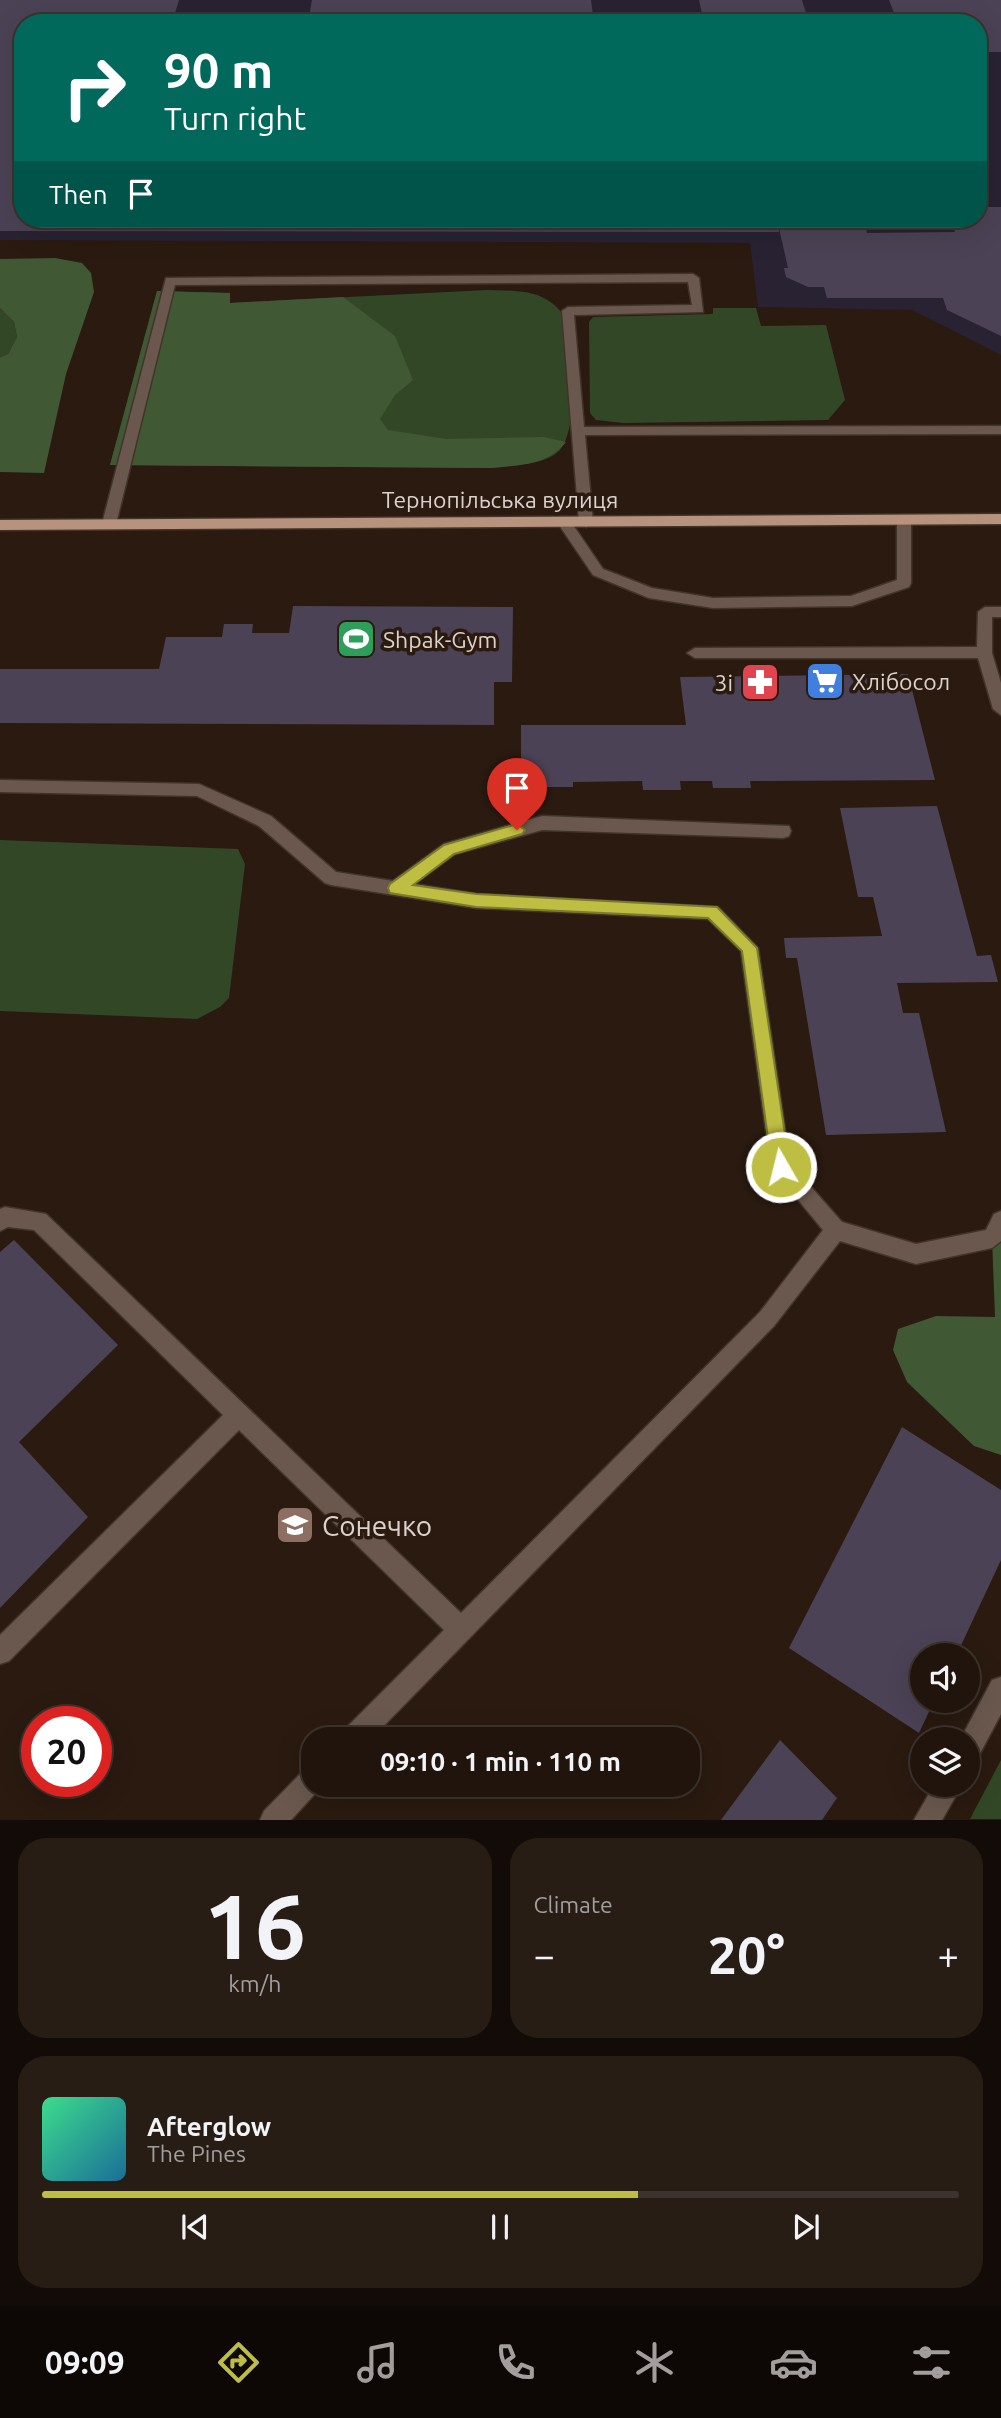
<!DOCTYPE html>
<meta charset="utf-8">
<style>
:root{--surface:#20140c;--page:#281d15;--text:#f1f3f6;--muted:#a29e9d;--line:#3d332d;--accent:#bebe42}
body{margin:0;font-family:Ubuntu,sans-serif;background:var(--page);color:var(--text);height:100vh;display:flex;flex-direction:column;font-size:26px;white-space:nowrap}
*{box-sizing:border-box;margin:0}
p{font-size:23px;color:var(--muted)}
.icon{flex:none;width:38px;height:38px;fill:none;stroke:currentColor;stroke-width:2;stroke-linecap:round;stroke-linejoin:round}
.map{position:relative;height:1820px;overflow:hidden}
.details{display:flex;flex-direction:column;gap:18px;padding:18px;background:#120b07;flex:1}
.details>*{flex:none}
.hud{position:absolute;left:14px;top:14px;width:973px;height:214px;border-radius:28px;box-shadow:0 7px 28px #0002,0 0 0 2px var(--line);background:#00695c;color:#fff;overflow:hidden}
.controls{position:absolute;left:910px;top:1643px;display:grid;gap:14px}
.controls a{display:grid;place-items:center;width:70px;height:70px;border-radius:50%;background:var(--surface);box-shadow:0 7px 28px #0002,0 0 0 2px var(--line);font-size:35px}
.speed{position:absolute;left:21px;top:1706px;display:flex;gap:14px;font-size:35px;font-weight:700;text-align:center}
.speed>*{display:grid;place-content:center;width:91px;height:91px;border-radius:50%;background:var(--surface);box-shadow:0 7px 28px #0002,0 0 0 2px var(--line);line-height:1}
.speed .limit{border:10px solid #d22;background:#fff;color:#111}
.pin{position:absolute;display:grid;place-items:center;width:60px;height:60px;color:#fff;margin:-72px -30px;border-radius:50% 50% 50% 0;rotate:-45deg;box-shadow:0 0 7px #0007}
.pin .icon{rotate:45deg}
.me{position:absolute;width:77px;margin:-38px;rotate:352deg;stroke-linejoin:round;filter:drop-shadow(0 0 5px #0008)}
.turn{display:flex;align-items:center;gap:24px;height:147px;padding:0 35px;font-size:32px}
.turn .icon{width:91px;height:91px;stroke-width:2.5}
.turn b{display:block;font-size:49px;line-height:60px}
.then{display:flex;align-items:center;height:66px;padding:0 35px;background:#0003;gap:14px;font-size:26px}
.big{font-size:52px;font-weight:700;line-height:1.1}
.details .tile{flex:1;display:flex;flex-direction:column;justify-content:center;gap:10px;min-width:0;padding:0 24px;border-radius:28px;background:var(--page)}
.details .dial{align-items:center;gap:0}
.dial b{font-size:91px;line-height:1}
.song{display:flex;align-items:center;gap:21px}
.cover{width:84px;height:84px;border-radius:10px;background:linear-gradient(135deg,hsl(150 70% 55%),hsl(200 70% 35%))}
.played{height:7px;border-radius:4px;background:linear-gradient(90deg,var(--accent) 65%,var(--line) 65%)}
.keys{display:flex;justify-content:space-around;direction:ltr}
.heat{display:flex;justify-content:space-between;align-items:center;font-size:38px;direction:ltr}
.details .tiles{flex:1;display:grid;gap:18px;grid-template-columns:1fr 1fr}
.tile:last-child{grid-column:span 2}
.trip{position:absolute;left:301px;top:1727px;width:399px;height:70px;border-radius:28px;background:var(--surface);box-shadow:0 7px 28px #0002,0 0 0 2px var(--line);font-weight:700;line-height:70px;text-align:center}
.menu{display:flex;height:112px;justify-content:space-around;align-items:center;background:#0d0805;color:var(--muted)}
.menu .icon{width:49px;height:49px}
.menu .active{color:var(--accent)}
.menu b{font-size:32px;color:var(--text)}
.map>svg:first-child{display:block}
</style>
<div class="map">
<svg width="1001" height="1820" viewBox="0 0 1001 1820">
<rect width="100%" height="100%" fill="#2a1a10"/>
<path fill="#282232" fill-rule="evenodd" d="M0 0H1001V355L912 310 758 307 750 243 0 240ZM23 23H978V219H23Z"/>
<g fill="#324726">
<path d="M487 290C523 291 550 289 569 324 570 354 582 439 554 455 535 466 512 465 490 468L110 465 157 291 230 293V303Z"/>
<polygon points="0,308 14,322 17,337 8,354 0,357"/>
<polygon points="713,308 756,308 761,326 826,325 845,400 828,420 623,423 596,420 590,413 589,322 593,317 713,314"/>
<polygon points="0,840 238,849 245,864 229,998 220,1007 197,1019 0,1011"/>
<polygon points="1001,1760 1001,1819 970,1819"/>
</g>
<g fill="#415834">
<polygon points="55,258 82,263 91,273 94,292 66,374 44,473 0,472 0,357 8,354 17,337 14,322 0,308 0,259"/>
<path d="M157 291 230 293V303L343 297 395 336 413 380 395 395 380 419 388 430 446 439 544 437 566 442C547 466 519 465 490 468L110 465Z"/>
<polygon points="992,1238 1001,1238 1001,1455 974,1446 907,1382 893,1350 898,1329 936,1316 995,1317"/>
</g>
<g fill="#4b4355">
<polygon points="0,0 179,0 172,23 23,23 23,219 776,219 779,232 0,231"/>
<polygon points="312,0 591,0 594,23 308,23"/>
<polygon points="699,0 802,0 809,23 704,23"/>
<polygon points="889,0 1001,0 1001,52 978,52 978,23 898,23"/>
<polygon points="978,207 1001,207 1001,336 947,310 943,298 827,298 824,287 808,287 786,277 784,268 788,268 777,219 863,219 867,233 955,232 951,219 978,219"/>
<polygon points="293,606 513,607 512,682 494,682 494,725 0,723 0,669 159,669 166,637 222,637 224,624 253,624 252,633 289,633"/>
<polygon points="908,674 935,780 750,781 751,788 713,788 712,781 680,781 681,790 643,790 642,781 573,782 573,787 541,787 541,781 521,781 521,725 686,725 680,677"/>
<polygon points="937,806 977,956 991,955 998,982 897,983 903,1013 919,1013 946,1132 826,1135 797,958 786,958 784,938 882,936 873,897 858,897 840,808"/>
<polygon points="14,1240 118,1345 19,1442 88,1517 0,1608 0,1252"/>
<polygon points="902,1427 1001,1490 1001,1560 956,1656 922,1656 922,1701 934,1701 919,1733 789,1648"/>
<polygon points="780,1740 837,1798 822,1820 721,1820"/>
</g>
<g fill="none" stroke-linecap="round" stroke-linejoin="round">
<defs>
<g id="minor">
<polygon points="693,274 699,278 703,312 574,315 584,427 1001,426 1001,434 585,435 593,522 586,527 579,522 562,311 568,307 692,305 688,282 175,285 116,524 109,529 102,524 166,278"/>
<polygon points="904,515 911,520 911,583 909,587 852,606 713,608 649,598 593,575 557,522 564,517 569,519 603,569 652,588 713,598 851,596 897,580 897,520"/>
<polygon points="985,607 1001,607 1001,617 992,617 992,653 1001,683 1001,715 993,709 978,658 695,658 687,653 695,648 977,647 978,612"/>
<polygon points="0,780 199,784 271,816 336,872 393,881 444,844 542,816 789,826 791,831 789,836 783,838 542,830 455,854 414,884 476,894 718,907 758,948 790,1163 842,1222 916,1244 986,1230 994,1214 1001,1211 1001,1241 992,1248 916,1264 840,1241 774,1326 370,1740 340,1740 343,1731 444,1630 239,1430 9,1661 0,1664 0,1635 223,1415 34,1230 8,1227 0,1231 0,1209 5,1207 46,1214 461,1613 760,1312 823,1230 771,1167 741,951 708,919 476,908 331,885 325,883 259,826 197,796 0,792"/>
<polygon points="1001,1677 1001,1714 977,1759 968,1762 968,1740 960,1740 992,1680"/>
<polygon points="313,1766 313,1785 323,1785 291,1820 260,1820 264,1811 304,1770"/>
<polygon points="934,1785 962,1785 942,1820 914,1820"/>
</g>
<polygon id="major" points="1001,514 1001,524 0,530 0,520"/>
</defs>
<use href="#minor" stroke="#43342a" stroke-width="3"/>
<use href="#major" stroke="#43342a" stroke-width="3"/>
<use href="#minor" fill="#6a584e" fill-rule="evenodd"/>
<use href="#major" fill="#b7927d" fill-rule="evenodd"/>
</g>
<polygon fill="#bebe42" stroke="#7c7c2b" stroke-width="2" points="517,824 525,830 522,834 454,854 413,885 476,894 717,907 757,948 790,1167 787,1173 781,1175 775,1173 772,1167 742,951 708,918 476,907 390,893 388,888 390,884 444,845"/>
<defs>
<symbol id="stadium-square" viewBox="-11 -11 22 22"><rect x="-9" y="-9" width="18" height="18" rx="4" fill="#2e9e5b" stroke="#2a1a10"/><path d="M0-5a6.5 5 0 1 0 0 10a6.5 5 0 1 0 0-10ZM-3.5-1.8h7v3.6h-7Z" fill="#fff"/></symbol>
<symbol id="supermarket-square" viewBox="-11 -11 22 22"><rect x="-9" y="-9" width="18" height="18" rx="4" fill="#3f7fe0" stroke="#2a1a10"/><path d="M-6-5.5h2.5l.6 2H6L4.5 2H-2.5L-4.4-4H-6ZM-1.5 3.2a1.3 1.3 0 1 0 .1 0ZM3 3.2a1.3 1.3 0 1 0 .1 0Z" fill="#fff"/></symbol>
<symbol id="pharmacy-square" viewBox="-11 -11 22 22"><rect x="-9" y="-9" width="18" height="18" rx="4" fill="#e0444e" stroke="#2a1a10"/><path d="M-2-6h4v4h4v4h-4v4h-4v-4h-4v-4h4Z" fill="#fff"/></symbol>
<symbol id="school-square" viewBox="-11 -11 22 22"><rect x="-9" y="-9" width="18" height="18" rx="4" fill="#8d6e63" stroke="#2a1a10"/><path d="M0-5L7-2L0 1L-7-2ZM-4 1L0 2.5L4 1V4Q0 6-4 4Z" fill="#fff"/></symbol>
</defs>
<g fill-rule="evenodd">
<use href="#stadium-square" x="334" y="617" width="44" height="44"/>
<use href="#supermarket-square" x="803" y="659" width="44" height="44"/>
<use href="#pharmacy-square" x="738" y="660" width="44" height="44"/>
<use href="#school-square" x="273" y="1503" width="44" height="44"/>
</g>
<g text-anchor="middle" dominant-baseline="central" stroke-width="7" stroke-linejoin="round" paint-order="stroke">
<g font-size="23" fill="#ddd1cb" stroke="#2a1a10">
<text x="500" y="499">Тернопільська вулиця</text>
</g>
<g font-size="23" fill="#ddd1cb" stroke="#2a1a10" text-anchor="start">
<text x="383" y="639">Shpak-Gym</text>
<text x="852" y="681">Хлібосол</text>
<text x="733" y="682" text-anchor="end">3і</text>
</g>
<g font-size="28" fill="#ddd1cb" stroke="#2a1a10" text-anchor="start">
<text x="322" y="1525">Сонечко</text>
</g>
</g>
</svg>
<div class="controls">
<a><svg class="icon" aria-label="sound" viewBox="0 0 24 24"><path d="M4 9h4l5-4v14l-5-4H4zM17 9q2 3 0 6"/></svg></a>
<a><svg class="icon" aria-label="layers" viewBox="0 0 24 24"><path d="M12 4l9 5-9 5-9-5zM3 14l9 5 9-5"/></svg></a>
</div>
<div class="speed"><div class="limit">20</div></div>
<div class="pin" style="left:517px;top:830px;background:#d93025"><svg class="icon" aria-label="arrive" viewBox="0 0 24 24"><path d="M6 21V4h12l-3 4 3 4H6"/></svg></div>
<svg class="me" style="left:781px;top:1167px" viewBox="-20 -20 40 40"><circle r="17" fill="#bebe42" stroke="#fff" stroke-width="3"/><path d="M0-11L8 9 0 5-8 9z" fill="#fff"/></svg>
<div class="trip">09:10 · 1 min · 110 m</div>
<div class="hud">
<div class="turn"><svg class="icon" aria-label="right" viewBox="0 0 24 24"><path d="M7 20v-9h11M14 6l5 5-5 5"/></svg><div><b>90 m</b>Turn right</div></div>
<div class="then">Then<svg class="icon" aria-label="arrive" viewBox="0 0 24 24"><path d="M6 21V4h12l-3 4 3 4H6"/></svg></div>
</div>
</div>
<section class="details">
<div class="tiles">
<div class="tile dial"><b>16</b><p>km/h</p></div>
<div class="tile"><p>Climate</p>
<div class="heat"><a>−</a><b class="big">20°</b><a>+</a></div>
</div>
<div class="tile">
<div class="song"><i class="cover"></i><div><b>Afterglow</b><p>The Pines</p></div></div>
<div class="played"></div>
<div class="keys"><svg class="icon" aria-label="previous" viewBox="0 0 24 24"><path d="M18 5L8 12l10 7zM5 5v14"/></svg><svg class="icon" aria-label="pause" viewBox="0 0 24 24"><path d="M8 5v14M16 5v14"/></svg><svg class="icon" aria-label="next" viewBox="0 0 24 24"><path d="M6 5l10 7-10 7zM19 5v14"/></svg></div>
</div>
</div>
</section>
<nav class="menu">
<b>09:09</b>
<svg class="icon active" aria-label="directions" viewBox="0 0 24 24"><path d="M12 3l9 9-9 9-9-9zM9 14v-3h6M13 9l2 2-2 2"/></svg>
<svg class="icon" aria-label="music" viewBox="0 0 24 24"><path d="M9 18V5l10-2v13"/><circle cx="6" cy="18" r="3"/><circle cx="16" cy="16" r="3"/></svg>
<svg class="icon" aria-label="phone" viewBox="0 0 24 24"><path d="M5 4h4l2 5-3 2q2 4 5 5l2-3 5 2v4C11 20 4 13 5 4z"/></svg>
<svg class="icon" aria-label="climate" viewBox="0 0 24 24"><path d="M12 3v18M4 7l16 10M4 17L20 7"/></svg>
<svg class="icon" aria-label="car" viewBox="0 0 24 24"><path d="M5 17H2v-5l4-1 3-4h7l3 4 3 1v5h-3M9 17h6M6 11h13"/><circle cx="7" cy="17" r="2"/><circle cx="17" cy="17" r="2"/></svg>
<svg class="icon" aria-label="filters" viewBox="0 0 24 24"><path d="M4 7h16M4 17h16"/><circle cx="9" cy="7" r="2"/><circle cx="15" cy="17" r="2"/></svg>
</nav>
